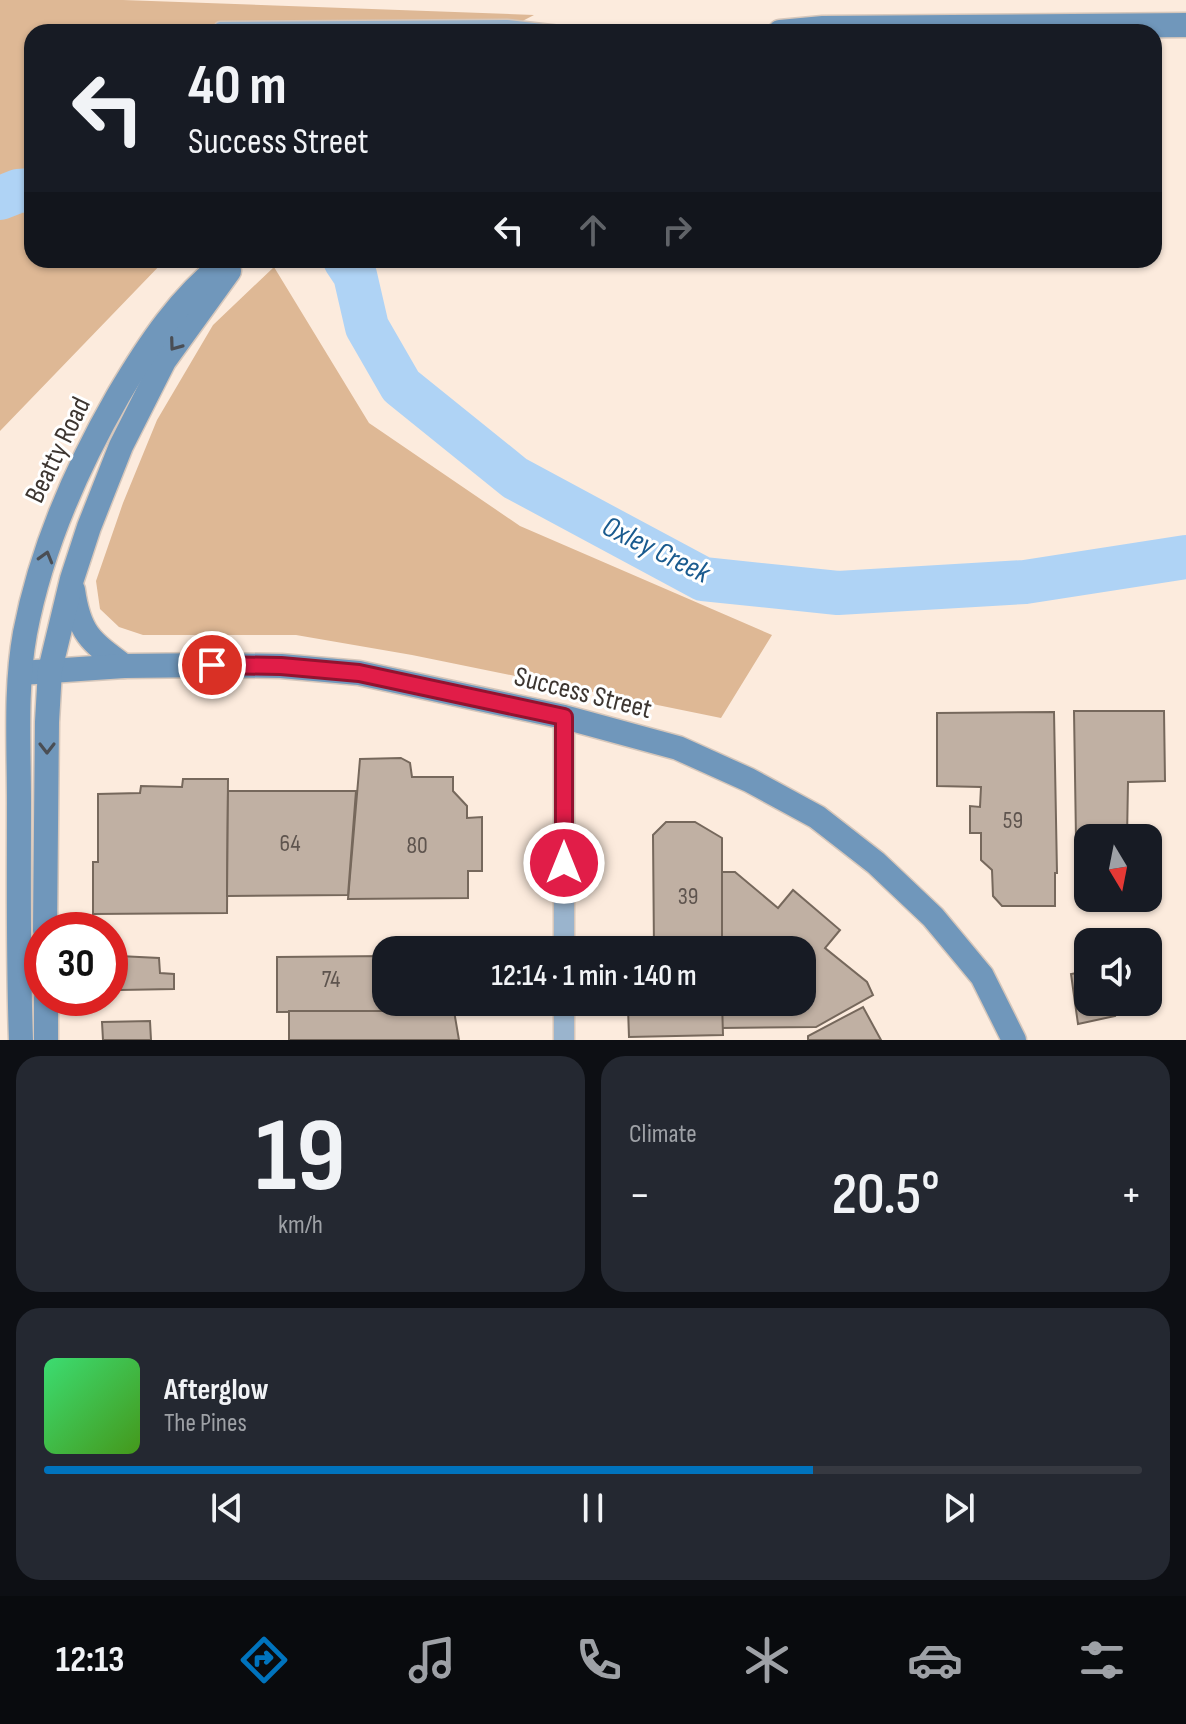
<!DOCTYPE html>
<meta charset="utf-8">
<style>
:root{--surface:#171b24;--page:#242831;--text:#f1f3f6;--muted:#9ea1a6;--line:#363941;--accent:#0073bd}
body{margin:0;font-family:"Sofia Sans Condensed",sans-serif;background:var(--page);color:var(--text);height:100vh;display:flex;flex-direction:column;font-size:30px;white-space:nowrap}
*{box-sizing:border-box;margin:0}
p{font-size:26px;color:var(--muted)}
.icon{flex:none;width:44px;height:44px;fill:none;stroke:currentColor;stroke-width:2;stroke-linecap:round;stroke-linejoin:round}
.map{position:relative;height:1040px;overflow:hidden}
.panel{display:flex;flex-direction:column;gap:16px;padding:16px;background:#0d0f14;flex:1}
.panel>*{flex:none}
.hud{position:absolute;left:24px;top:24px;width:1138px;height:244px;border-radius:24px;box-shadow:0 2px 6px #0004;background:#171b24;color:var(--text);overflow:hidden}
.needle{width:52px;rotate:170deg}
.controls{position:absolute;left:1074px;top:824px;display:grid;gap:16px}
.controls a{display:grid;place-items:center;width:88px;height:88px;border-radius:16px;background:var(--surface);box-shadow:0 2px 6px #0004;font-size:40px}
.speed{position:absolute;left:24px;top:912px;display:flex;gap:16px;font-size:40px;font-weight:700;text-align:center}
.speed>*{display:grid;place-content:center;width:104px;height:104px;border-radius:50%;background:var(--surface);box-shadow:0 2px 6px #0004;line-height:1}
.speed .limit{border:12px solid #d22;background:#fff;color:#111}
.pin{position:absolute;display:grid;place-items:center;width:68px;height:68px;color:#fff;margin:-34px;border:4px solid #fff;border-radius:50%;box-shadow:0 2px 8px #0007}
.me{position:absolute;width:88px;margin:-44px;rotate:0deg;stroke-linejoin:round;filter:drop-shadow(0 0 6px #0008)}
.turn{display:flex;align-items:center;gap:28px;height:168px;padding:0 32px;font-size:36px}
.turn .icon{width:104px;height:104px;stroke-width:2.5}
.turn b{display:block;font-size:56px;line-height:68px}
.lanes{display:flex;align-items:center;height:76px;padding:0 32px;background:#0003;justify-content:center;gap:40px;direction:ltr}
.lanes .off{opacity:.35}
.big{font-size:60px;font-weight:600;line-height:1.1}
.panel .widget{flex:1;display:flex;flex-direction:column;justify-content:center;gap:12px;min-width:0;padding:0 28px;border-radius:24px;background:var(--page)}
.panel .dial{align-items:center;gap:0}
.dial b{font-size:104px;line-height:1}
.song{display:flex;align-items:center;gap:24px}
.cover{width:96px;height:96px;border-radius:12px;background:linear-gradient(135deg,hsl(140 70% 55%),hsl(100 70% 35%))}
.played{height:8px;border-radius:4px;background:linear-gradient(90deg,var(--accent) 70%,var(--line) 70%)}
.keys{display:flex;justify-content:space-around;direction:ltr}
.heat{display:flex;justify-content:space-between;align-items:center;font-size:44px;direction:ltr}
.panel .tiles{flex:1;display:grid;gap:16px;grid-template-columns:1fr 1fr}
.widget:last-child{grid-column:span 2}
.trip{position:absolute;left:372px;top:936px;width:444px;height:80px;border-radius:24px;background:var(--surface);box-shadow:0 2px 6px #0004;font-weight:600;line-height:80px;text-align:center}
.tabs{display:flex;height:128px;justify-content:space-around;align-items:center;background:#090b0e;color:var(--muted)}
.tabs .icon{width:56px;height:56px}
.tabs .active{color:var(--accent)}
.tabs b{font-size:36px;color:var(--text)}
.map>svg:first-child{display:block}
</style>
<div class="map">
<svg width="1186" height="1040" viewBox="0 0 1186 1040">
<rect width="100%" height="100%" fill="#fcebdd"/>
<g fill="#deb895">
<polygon points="0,0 123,0 534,15 501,32 32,32 32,260 165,260 0,431"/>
<polygon points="274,267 369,423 520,526 772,635 721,718 412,655 296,635 143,635 119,627 100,609 96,581 123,503 157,420 213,325"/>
</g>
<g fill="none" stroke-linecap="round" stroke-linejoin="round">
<g stroke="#afd3f5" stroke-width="44">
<polyline points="0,198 18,191 32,190"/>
<polyline points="345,260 355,275 367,327 401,386 515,478 703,579 838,593 1025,582 1186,557"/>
</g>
</g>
<g fill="#c0b0a3" stroke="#76685c" stroke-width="2">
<polygon points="1074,711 1164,711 1165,781 1128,782 1127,838 1088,838 1088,898 1126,898 1126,904 1077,903"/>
<polygon points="1054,712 1057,873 1055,873 1055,906 1002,906 993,896 992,870 981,860 981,833 970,833 970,806 980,807 981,787 937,786 937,713"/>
<polygon points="401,758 410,763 412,777 453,777 453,791 467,806 467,818 482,817 482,871 468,871 468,898 348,899 360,759"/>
<polygon points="183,779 228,779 227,913 93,914 93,862 98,862 98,794 140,793 141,786 182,787"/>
<polygon points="228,791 356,791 348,895 227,896"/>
<polygon points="666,822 695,822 722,838 722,950 654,950 653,835"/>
<polygon points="722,872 735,872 778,908 793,890 840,930 825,948 867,982 873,995 816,1027 722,1028 722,1002 802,1002 802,950 722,950"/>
<polygon points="119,956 159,958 160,973 174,974 174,989 120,990 119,979 111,979 111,957"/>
<polygon points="386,956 386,1002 489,1002 489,1011 277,1012 277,957"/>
<polygon points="1088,971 1088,1002 1112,1002 1115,1016 1078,1024 1071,974"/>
<polygon points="634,1002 722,1002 723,1035 629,1037 628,1008"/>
<polygon points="863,1007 881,1040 808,1040 808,1036"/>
<polygon points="289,1011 454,1011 459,1040 289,1040"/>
<polygon points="150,1021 151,1040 103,1040 102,1022"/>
</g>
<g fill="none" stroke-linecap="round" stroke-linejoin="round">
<defs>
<polyline id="lane" points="220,27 507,25 569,32"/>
<g id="street">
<polyline points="564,717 564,950"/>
<polyline points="564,1002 564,1040"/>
</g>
<g id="secondary">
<polyline points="780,32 823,28 1186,25"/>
<path d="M73 590C79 633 90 641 124 666"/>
<polyline points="21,673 124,666 212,665 281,666 359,673 564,717 678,748 749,780 817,817 876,863 933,917 982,976 1014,1040"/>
<polyline points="45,930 47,722 50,670 72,579 89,527 121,446 164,361 229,271"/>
<polyline points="46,998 46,1040"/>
<path d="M21 1040C18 961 19 882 19 803 19 746 15 688 25 633 41 549 76 469 118 396 148 345 181 295 228 260"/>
</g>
</defs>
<use href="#lane" stroke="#d6c7bb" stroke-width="13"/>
<use href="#street" stroke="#d6c7bb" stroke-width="23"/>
<use href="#secondary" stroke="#d6c7bb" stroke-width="27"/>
<use href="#lane" stroke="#9ab4cd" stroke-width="10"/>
<use href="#street" stroke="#9ab4cd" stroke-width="20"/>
<use href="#secondary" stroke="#7097bb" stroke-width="24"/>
</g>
<defs><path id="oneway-chevron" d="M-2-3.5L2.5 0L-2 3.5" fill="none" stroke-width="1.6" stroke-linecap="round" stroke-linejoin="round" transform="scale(2)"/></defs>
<g stroke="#4a4e54">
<use href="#oneway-chevron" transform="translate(175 345) rotate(126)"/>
<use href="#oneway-chevron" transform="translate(46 557) rotate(-74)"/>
<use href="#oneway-chevron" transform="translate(47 748) rotate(90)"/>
</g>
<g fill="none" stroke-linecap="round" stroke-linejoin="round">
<defs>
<polyline id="route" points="212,665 281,666 359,673 564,717 564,863"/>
</defs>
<use href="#route" stroke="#92132f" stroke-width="20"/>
<use href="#route" stroke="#e11d48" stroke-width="14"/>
</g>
<g text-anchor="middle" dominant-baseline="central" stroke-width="6" stroke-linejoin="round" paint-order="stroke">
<g font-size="24" fill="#5e544e">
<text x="1013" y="820">59</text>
<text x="290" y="843">64</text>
<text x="417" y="845">80</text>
<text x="688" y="896">39</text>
<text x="331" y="979">74</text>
</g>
<g font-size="28" fill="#3d3631" stroke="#fff">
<text transform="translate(58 450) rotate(-64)">Beatty Road</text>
<text transform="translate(583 693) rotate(14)">Success Street</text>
</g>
<g font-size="30" font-style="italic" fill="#1a5b8f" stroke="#fff">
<text transform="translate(656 550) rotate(26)">Oxley Creek</text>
</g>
</g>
</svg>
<div class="controls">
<a><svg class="needle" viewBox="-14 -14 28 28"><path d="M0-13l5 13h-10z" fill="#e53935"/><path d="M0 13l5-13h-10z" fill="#9ea1a6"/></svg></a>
<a><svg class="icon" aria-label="sound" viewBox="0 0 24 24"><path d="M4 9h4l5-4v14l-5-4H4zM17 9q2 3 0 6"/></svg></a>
</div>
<div class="speed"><div class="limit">30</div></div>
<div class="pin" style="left:212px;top:665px;background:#d93025"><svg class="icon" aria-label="arrive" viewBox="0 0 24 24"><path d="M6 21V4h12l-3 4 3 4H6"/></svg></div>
<svg class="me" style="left:564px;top:863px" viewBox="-20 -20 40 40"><circle r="17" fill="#e11d48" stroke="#fff" stroke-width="3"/><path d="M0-11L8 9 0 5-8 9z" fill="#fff"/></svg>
<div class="trip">12:14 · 1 min · 140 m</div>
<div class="hud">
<div class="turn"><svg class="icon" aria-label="left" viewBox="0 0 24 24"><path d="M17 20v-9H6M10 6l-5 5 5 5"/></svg><div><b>40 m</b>Success Street</div></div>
<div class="lanes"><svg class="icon" aria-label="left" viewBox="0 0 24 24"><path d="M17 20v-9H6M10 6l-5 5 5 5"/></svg><svg class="icon off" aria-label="ahead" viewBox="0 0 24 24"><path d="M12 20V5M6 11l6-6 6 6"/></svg><svg class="icon off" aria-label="right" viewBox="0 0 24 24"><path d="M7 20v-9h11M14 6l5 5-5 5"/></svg></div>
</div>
</div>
<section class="panel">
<div class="tiles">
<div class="widget dial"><b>19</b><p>km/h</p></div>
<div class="widget"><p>Climate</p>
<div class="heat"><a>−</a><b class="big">20.5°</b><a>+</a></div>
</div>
<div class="widget">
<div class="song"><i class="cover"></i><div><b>Afterglow</b><p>The Pines</p></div></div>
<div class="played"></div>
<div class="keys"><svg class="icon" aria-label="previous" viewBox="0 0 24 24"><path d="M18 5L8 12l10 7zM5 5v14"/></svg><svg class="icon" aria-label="pause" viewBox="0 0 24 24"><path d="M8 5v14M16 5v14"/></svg><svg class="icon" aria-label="next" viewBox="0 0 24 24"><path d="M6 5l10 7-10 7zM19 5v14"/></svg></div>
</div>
</div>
</section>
<nav class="tabs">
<b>12:13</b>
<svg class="icon active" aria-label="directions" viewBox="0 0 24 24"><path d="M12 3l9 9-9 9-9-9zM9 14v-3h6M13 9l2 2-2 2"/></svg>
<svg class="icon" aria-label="music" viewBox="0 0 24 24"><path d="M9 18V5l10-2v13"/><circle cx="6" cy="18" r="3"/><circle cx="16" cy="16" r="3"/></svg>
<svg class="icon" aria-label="phone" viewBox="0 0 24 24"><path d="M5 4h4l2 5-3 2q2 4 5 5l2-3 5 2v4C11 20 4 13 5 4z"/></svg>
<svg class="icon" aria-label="climate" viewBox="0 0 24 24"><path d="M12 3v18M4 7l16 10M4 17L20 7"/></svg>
<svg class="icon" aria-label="car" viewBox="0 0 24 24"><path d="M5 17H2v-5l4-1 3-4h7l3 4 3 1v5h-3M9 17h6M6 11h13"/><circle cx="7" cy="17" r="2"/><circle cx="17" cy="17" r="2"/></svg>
<svg class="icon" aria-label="filters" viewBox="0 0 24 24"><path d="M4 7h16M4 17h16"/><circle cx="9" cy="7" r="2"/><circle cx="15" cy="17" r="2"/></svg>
</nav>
